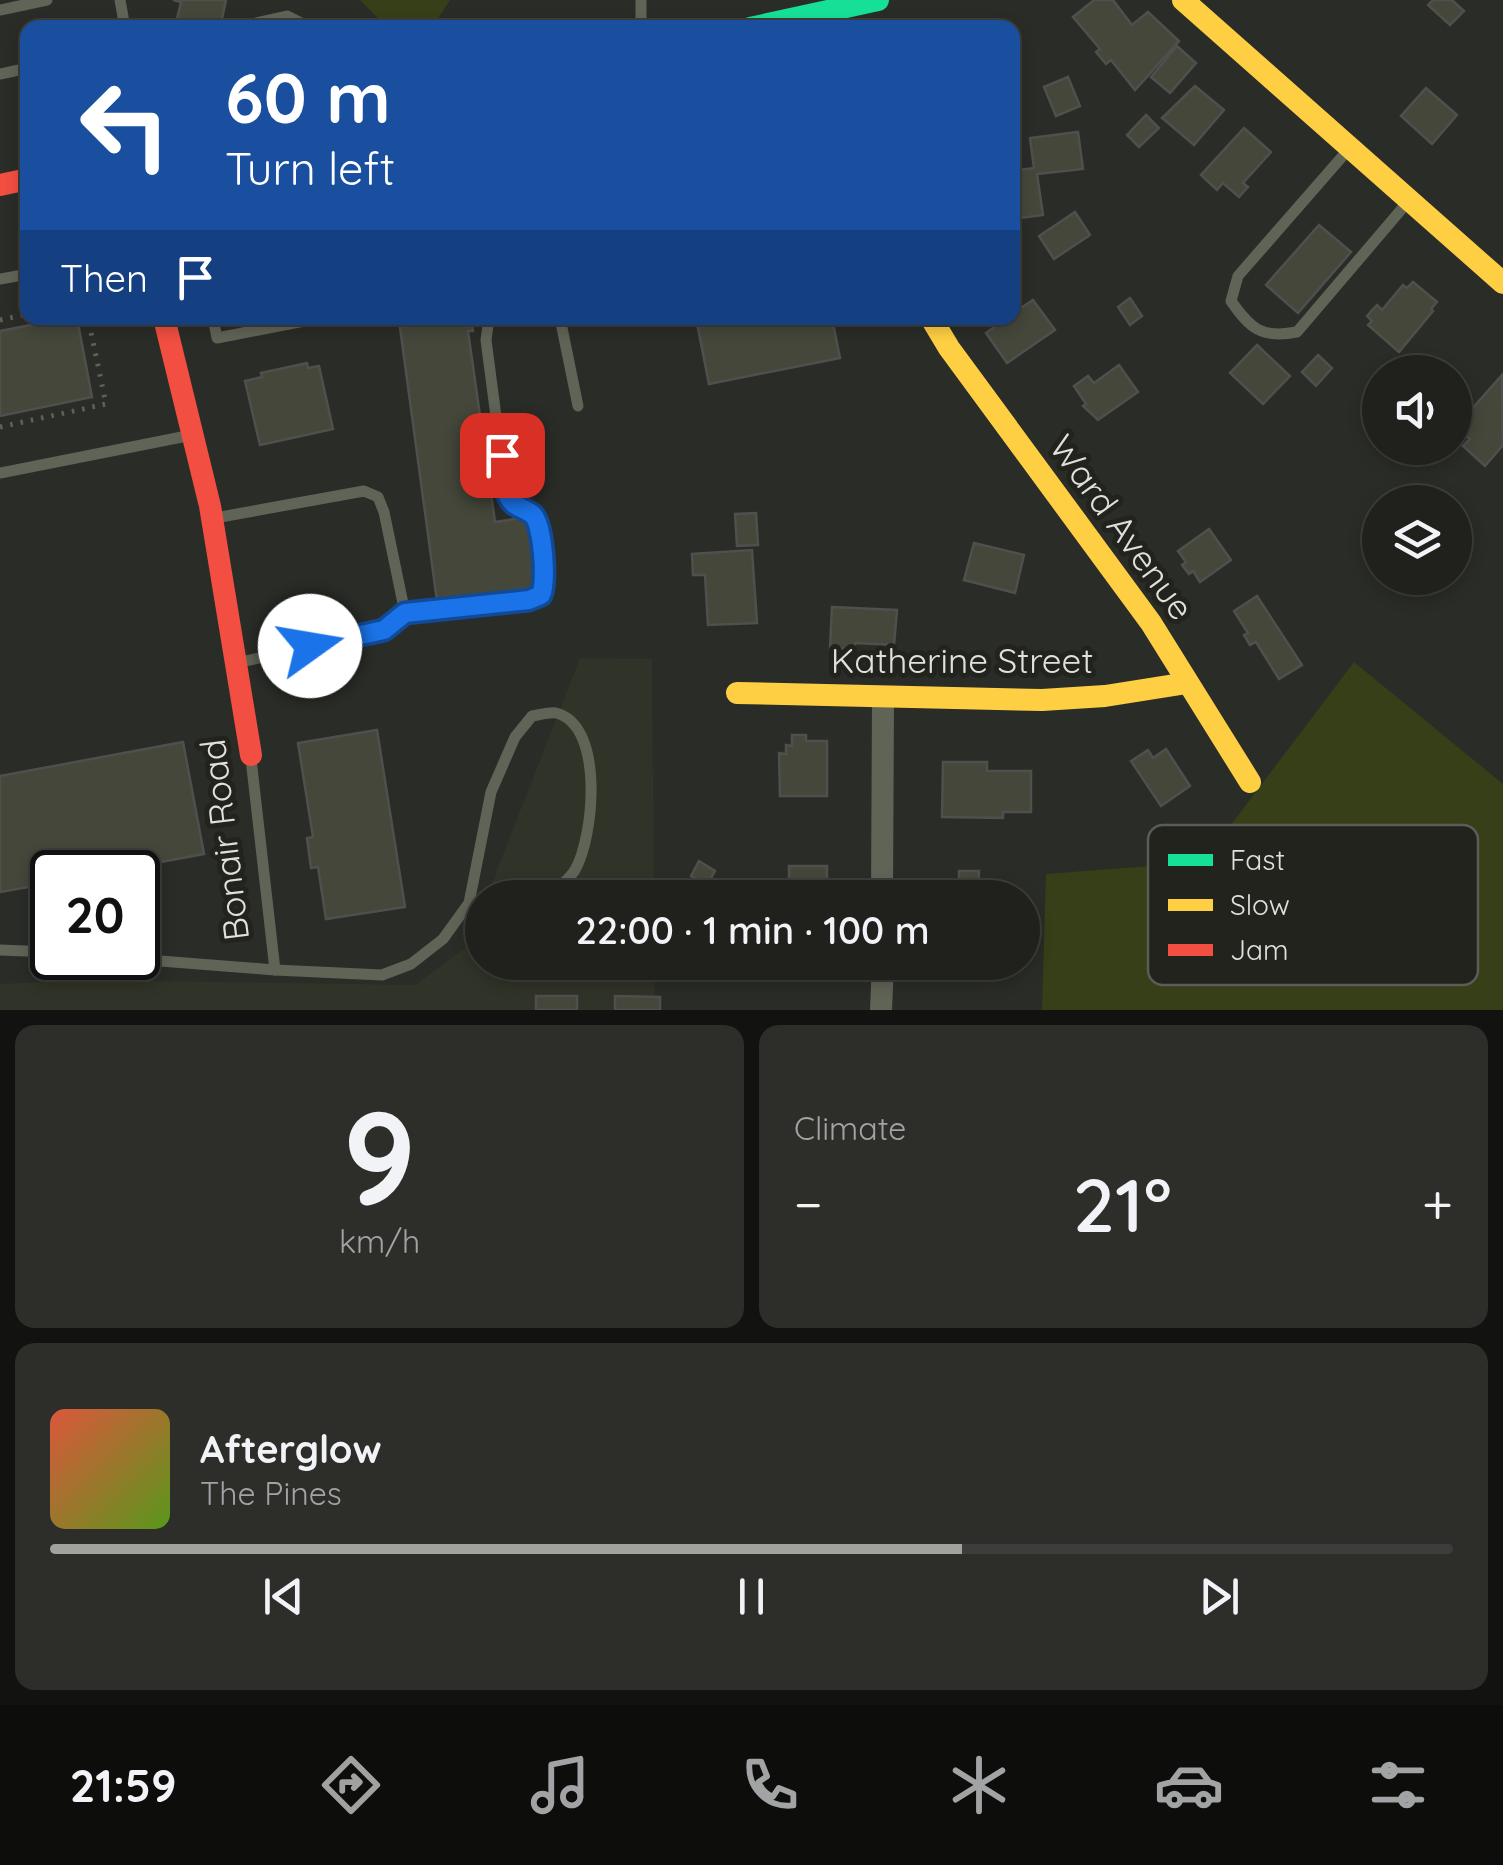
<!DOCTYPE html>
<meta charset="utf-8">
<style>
:root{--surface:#20211d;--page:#2d2e2a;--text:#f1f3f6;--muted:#a2a3a4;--line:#3d3e3b;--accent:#a0a29d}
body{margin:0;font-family:Quicksand,sans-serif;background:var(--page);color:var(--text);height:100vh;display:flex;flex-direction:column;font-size:38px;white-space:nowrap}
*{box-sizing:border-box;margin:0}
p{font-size:32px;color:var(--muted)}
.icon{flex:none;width:55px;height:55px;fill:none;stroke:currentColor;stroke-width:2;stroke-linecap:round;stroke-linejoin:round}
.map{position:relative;height:1010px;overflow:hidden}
.details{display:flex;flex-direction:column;gap:15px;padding:15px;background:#121210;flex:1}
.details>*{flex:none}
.guide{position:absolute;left:20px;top:20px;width:1000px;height:305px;border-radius:20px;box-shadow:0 5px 15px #0003,0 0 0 2px var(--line);background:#1a4fa0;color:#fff;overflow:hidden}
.tools{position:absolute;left:1362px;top:355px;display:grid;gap:20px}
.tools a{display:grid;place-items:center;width:110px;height:110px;border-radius:50%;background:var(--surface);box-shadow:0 5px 15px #0003,0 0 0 2px var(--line);font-size:50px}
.speed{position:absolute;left:30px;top:850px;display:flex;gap:20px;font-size:50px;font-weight:700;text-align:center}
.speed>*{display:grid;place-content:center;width:130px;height:130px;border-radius:50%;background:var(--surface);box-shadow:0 5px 15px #0003,0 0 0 2px var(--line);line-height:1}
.speed .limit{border:5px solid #111;border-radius:15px;background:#fff;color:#111}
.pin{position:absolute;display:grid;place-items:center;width:85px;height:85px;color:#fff;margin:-42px;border-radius:20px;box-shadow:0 5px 15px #0006}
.me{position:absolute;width:110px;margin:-55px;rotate:77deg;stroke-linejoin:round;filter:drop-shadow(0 0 8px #0008)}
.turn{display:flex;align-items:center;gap:35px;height:210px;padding:0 40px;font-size:45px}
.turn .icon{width:130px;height:130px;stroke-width:2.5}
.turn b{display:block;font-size:70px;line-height:85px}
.then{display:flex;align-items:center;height:95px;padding:0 40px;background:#0003;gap:20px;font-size:38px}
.big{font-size:75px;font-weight:600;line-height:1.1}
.details .widget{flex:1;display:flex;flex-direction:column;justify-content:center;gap:15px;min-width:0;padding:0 35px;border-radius:20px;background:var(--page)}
.details .dial{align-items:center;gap:0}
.dial b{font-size:130px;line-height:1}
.song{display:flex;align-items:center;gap:30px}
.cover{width:120px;height:120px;border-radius:15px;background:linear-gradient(135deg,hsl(10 70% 55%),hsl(90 70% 35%))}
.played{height:10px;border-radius:5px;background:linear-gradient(90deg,var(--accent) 65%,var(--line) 65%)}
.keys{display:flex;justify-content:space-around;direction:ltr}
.heat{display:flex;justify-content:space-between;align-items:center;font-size:55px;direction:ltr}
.details .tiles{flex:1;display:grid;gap:15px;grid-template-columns:1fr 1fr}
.widget:last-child{grid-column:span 2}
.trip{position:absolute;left:465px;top:880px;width:575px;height:100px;border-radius:50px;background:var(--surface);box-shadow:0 5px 15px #0003,0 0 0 2px var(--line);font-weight:600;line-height:100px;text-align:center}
.tab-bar{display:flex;height:160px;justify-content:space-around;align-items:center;background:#0d0d0c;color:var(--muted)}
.tab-bar .icon{width:70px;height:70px}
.tab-bar .active{color:var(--accent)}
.tab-bar b{font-size:45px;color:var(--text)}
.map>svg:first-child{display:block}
</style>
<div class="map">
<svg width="1503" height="1010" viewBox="0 0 1503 1010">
<rect width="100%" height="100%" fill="#2a2c27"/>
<g fill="#303327">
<polygon points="580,658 652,659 654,897 486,898"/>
<polygon points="482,905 482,962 654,963 655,1010 0,1010 0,984 88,980 415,985 467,946"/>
</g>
<g fill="#373f19">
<polygon points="360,0 450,0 432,28 387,27"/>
<polygon points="1354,662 1503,784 1503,1010 1042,1010 1046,874 1203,862"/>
</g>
<g fill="#44473a" stroke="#4f504d" stroke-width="2.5">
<polygon points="173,0 226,0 220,28 175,28 181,2"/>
<polygon points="1094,0 1113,0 1132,25 1148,12 1179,41 1135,90 1111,60 1106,64 1096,52 1100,49 1073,17"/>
<polygon points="1433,0 1452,0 1464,11 1450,25 1428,5"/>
<polygon points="1177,46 1196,63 1170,93 1151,77"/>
<polygon points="1068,77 1080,106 1056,116 1044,87"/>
<polygon points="1195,86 1224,110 1194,145 1162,118"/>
<polygon points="1426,88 1457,115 1432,144 1401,116"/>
<polygon points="1146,115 1159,128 1139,147 1127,135"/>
<polygon points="1244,128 1271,152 1243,183 1248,187 1239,197 1223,183 1217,190 1201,175"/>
<polygon points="1078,132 1083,169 1037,174 1043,215 1012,219 1012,171 1034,168 1030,138"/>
<polygon points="1075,212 1090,235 1054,259 1039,236"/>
<polygon points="1319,225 1351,252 1298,313 1266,285"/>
<polygon points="1413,282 1437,302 1431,309 1433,311 1399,352 1368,325 1372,321 1367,316 1377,305 1382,310 1403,285 1407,288"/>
<polygon points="1130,298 1142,316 1130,325 1118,307"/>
<polygon points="1033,300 1055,330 1007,363 986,333 1007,318 1012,318 1012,314"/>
<polygon points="66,318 77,318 92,397 0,416 0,331"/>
<polygon points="394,318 471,318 473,331 468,331 495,522 528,517 538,587 437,601 399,320"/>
<polygon points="696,318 832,318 840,358 709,384"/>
<polygon points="1257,345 1290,376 1263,404 1230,373"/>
<polygon points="1318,355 1332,368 1316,386 1302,372"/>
<polygon points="307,363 308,368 319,366 333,429 260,445 245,381 262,377 261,373"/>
<polygon points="1119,365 1138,392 1098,420 1083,406 1086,404 1074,386 1088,376 1094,383"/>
<polygon points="1502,375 1503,445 1485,466 1463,446 1470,439 1456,427"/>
<polygon points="1380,411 1380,439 1366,427"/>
<polygon points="756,513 758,545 737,546 735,514"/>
<polygon points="1380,513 1380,535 1375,541 1364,531"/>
<polygon points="1209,529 1231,560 1200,582 1193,571 1189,574 1182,565 1186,562 1178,551"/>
<polygon points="974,543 1024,555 1015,593 964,580"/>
<polygon points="752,550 757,623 708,625 705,575 693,575 692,554"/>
<polygon points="1257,596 1302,665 1279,679 1256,642 1250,645 1244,635 1248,633 1234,611"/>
<polygon points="832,607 897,610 894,645 855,643 854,649 830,648"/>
<polygon points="377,730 405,907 326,919 318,867 311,868 307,838 313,837 298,743"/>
<polygon points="792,735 806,735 806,741 827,741 827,796 780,796 779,753 786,754 786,745 792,746"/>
<polygon points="183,742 204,854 107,872 52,872 52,883 0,892 0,776"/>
<polygon points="1166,749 1190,786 1161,806 1131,761 1148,750 1153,758"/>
<polygon points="943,762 987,762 987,771 1031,771 1031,812 1003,812 1003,818 942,817"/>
<polygon points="699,861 715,871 707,885 691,876"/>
<polygon points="789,866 827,866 827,893 831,893 831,898 789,898"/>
<polygon points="959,871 979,871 978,898 943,898 943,889 959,889"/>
<rect x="759" y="962" width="44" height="9"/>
<rect x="536" y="996" width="41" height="14"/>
<polygon points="615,996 660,997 660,1010 615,1010"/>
</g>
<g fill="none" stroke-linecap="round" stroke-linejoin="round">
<g stroke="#5f6258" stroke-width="5" stroke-dasharray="2.5 8" stroke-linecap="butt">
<polyline points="0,320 28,314"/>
<polyline points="0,427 106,404 88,318"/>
</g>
<g stroke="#606456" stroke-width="11">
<polyline points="120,0 125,28"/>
<polyline points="0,10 47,0"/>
<polyline points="234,28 287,16 311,28"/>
<polyline points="641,28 641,0"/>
<polyline points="0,74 28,68"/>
<path d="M1348 150 1238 276 1231 301C1250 328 1261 339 1297 332L1406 204"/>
<polyline points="0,279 28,274"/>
<polyline points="213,318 217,338 320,318"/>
<polyline points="560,318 578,406"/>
<polyline points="0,473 192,435"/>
<polyline points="215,518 364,491 378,497 384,512 405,613"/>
<path d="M237 663 384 630 405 613 529 600 541 595C547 581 543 524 531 514 521 505 514 506 506 493L486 340 489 318"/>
<polyline points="0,950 52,952"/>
<polyline points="122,958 275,970 251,759"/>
<path d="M275 970 382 975 411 964 443 939 469 903 491 792 515 737 532 716C539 715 549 712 556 713 605 725 594 837 575 870 569 880 556 889 548 898"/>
</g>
<g stroke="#606456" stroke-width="22">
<polyline points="882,898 883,698"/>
<polyline points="881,1010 883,962"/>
</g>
<polyline stroke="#16e098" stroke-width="22" points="750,28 878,0"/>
<g stroke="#ffcf43" stroke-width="22">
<polyline points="1183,0 1503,283"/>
<polyline points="931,318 949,348 1151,623 1250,782"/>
<polyline points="737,693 1042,700 1105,696 1187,683"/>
</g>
<g stroke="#f24e42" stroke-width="22">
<polyline points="0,185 28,179"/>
<polyline points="164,318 210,506 251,755"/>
</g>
</g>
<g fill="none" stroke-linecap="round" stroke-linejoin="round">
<defs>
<path id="route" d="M310 646 384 630 405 613 529 600 541 595C547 582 543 525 533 515 524 507 513 508 508 496 503 484 503 468 502 455"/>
</defs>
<use href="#route" stroke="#114b97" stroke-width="25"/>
<use href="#route" stroke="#1a73e8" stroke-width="18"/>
</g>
<g text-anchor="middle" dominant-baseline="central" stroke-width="10" stroke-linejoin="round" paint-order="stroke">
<g font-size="35" fill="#e0e1dd" stroke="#22231d">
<text transform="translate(1122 527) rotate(54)">Ward Avenue</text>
<text x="962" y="660">Katherine Street</text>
<text transform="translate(224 840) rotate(-97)">Bonair Road</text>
</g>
</g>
<rect x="1148" y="825" width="330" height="160" rx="15" fill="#22231d" stroke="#5b5c57" stroke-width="2.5"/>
<rect x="1168" y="854" width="45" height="12" fill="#16e098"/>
<rect x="1168" y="899" width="45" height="12" fill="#ffcf43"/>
<rect x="1168" y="944" width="45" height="12" fill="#f24e42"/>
<g font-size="28" fill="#e0e1dd">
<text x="1230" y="870">Fast</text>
<text x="1230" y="915">Slow</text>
<text x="1230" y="960">Jam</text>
</g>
</svg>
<div class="tools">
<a><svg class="icon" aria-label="sound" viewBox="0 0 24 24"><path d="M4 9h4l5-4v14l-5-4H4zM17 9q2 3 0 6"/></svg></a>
<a><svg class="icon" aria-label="layers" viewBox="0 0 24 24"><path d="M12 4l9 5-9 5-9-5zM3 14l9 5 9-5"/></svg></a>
</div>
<div class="speed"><div class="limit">20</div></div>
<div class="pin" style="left:502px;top:455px;background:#d93025"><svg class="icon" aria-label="arrive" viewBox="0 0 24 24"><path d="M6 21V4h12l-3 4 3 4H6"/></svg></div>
<svg class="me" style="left:310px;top:646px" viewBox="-20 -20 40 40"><circle r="19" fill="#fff"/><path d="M0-13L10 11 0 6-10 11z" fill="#1a73e8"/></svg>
<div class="trip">22:00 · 1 min · 100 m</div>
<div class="guide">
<div class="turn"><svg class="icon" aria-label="left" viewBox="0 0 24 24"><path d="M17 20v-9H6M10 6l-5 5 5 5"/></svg><div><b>60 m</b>Turn left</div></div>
<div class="then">Then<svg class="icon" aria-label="arrive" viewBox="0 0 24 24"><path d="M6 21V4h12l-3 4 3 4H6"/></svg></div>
</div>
</div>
<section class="details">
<div class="tiles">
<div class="widget dial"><b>9</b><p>km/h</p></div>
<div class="widget"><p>Climate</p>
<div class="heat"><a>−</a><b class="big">21°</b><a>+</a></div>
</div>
<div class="widget">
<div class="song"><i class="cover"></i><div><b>Afterglow</b><p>The Pines</p></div></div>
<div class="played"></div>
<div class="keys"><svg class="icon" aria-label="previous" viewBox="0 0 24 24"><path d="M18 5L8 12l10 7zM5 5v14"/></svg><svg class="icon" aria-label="pause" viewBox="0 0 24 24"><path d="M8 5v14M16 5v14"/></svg><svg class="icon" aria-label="next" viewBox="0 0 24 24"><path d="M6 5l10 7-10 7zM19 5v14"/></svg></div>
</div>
</div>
</section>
<nav class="tab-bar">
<b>21:59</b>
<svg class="icon active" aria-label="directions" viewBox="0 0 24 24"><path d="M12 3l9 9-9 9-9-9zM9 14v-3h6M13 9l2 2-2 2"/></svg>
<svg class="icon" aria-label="music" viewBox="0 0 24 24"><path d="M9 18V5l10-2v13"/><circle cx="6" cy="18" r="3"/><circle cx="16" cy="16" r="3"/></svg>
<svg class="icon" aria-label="phone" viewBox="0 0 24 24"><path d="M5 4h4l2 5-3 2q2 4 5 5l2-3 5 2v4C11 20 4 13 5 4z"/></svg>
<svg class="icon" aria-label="climate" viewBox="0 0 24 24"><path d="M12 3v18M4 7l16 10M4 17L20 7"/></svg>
<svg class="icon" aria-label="car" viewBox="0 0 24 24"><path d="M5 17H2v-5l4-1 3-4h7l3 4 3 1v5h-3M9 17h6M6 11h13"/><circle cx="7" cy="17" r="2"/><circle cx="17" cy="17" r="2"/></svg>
<svg class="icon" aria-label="filters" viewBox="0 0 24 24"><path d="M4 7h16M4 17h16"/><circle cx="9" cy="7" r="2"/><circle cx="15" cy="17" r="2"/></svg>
</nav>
